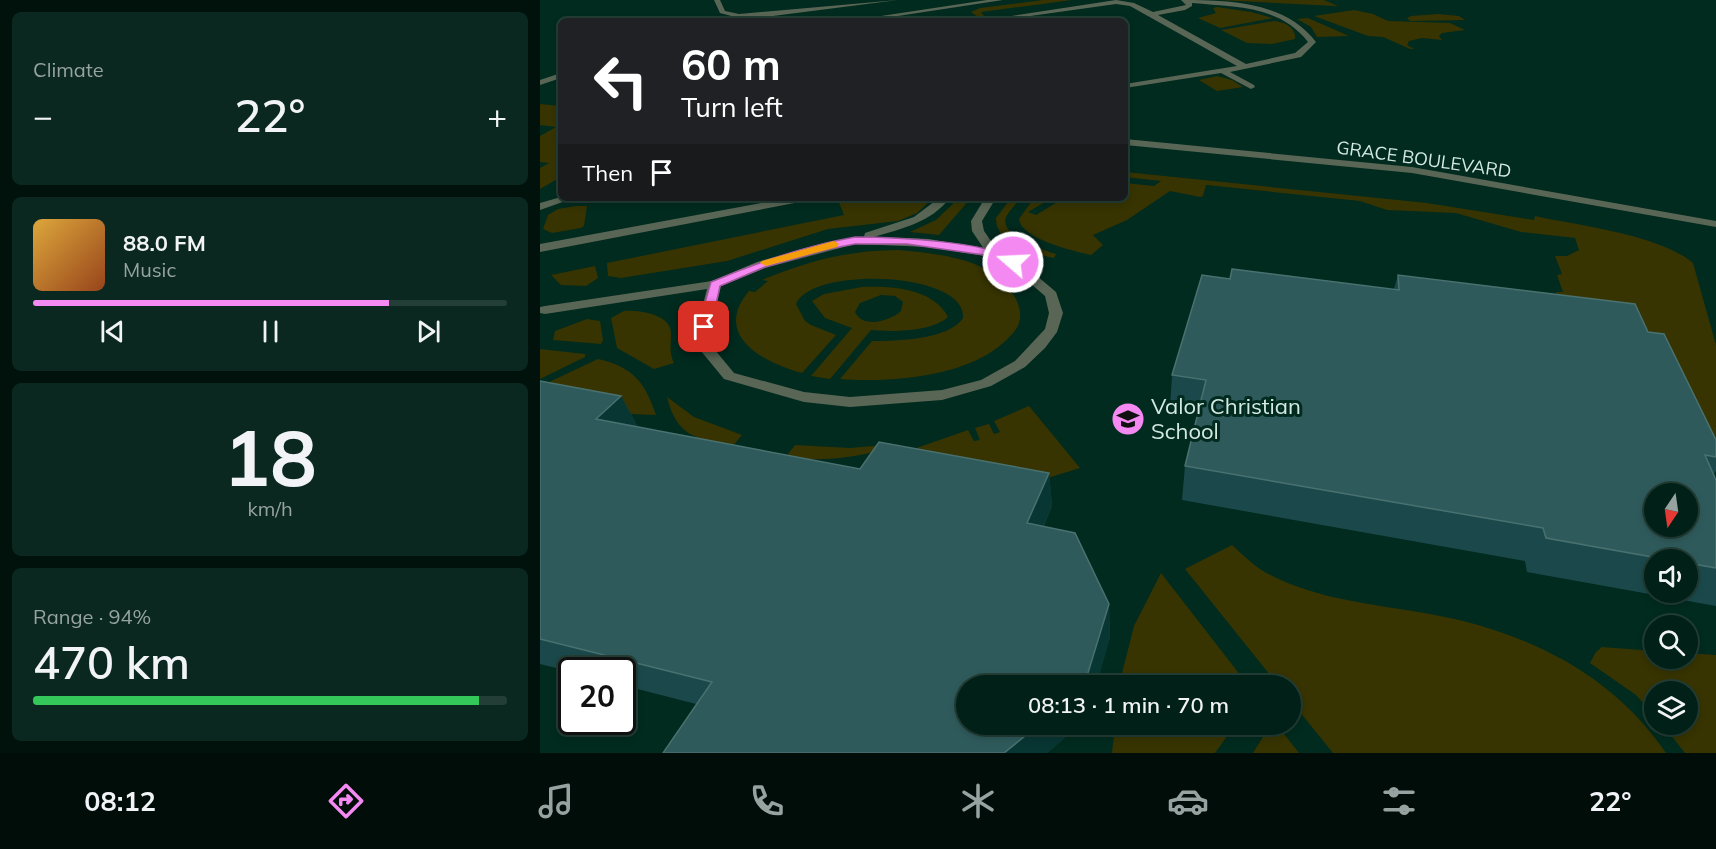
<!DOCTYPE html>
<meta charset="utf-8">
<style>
:root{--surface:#012017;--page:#0b2820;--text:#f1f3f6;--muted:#96a3a1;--line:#233e36;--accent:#f489f1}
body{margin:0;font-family:Mulish,sans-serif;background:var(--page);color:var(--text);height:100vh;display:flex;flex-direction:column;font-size:22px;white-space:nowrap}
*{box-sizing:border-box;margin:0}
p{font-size:20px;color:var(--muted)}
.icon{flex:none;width:33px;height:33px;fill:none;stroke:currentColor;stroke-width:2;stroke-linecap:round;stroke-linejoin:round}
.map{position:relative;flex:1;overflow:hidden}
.sheet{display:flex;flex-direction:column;gap:12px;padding:12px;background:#01120d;width:540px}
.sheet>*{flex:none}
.top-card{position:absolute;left:18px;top:18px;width:570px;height:183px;border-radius:9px;box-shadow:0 3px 9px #0003,0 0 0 2px var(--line);background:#202124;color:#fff;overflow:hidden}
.needle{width:39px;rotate:193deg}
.controls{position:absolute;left:1104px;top:483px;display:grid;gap:12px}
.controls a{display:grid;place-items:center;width:54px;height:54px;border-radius:50%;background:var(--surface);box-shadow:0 3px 9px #0003,0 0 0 2px var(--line);font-size:30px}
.speed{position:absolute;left:18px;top:657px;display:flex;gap:12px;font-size:30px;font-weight:700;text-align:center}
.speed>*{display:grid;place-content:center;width:78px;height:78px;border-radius:50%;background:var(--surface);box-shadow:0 3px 9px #0003,0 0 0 2px var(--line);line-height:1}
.speed .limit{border:3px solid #111;border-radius:9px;background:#fff;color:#111}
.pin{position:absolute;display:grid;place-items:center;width:51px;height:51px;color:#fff;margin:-26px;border-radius:12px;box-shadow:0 3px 9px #0006}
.me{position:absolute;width:66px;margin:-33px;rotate:289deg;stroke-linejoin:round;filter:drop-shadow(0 0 4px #0008)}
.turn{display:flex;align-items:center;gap:21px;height:126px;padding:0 24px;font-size:27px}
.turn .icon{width:78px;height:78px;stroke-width:2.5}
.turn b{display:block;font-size:42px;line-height:51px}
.then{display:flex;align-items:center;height:57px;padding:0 24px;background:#0003;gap:12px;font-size:22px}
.big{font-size:45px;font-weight:600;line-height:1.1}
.sheet .card{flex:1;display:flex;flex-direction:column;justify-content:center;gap:9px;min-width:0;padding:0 21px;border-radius:9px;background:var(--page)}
.sheet .dial{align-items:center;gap:0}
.dial b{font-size:78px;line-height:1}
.song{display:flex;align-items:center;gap:18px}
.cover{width:72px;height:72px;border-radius:9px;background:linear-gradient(135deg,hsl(40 70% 55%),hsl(20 70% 35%))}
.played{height:6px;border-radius:3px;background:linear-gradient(90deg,var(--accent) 75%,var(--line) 75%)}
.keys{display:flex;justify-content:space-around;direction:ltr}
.heat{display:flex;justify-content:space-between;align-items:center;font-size:33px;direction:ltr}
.charge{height:9px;border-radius:4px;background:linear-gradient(90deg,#34c759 94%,var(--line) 0)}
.trip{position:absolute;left:416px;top:675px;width:345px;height:60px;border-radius:30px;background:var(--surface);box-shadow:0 3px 9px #0003,0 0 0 2px var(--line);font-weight:600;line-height:60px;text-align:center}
.tabs{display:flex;height:96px;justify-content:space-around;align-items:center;background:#000d09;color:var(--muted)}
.tabs .icon{width:42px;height:42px}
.tabs .selected{color:var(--accent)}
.tabs b{font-size:27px;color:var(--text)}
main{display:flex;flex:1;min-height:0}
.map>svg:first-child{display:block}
</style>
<main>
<section class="sheet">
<div class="card"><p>Climate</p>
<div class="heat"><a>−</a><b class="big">22°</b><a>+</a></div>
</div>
<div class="card">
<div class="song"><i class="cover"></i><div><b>88.0 FM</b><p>Music</p></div></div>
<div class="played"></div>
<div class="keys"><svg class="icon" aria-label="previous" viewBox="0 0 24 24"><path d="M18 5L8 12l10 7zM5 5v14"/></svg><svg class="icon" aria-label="pause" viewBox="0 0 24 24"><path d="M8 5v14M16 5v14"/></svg><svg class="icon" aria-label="next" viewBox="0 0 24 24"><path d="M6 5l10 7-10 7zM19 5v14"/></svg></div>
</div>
<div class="card dial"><b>18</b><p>km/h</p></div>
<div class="card"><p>Range · 94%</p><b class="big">470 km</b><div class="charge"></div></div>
</section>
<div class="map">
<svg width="1176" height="753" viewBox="0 0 1176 753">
<rect width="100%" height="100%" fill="#012b1f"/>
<g fill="#373401" fill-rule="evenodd">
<polygon points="503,0 532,0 441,12 444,16 438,17 431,12 440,8"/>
<polygon points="679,0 784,0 798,6 795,6"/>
<polygon points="677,7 711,12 733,18 680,28 658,18 676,13 673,8"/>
<polygon points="814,10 833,14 848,21 910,23 925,30 902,33 899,36 902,40 882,38 869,41 867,45 874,49 870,49 843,37 828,36 774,16"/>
<polygon points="898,14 919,16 925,20 870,21 867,18 871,16"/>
<polygon points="768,18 809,36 777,37 771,27 757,19"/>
<path d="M734 21C744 22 756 27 755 39L732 44 707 43 681 30Z"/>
<polygon points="677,76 692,80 703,87 677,91 659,80"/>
<polygon points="0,104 21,106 21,177 0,189 0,168 9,163 0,162 0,136 16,127 0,125"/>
<path d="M585 172 887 203 994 220 995 216C1040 226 1118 234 1153 263L1176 345V457L1019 302 1016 292H1023L1017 275 1022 274 1015 256H1027L1039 250 1035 238 981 232 916 213 847 210 820 201 666 185 663 196 660 197 630 191 587 220 553 235 563 245 551 255C534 251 481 239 479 219L494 198H512L488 212 496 215 524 198H585V183L614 186 621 181 585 177Z"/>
<polygon points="297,198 393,198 377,213 358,221 288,229 187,261 81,278 68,276 67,263 304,215"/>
<polygon points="419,198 431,198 399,235 370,232 396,220"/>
<path d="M471 198H481C476 204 469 211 466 217 459 236 503 250 516 254L514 258C494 254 455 244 456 218Z"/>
<polygon points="36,206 47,206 44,226 41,228 12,233 3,229 8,215 18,209"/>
<path d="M358 250C400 254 455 258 476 299 482 312 482 323 473 333 437 377 353 383 300 379L332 341C355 341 409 340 423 318 427 271 271 266 256 304L265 321 271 325 296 335 262 373C225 363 171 336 209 291L215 292 228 281 222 280C267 261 310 250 358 250Z"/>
<polygon points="55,266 58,278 46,286 21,285 11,275"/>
<path d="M322 287C351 286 393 288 408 317 392 332 352 332 331 330L290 379 271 376 312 328 285 318 272 301 284 294ZM341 295 355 296 363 302 361 311C350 321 323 329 315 312L320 303Z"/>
<path d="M84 311C98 310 132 314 131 334 131 344 129 353 134 363L114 369 77 348 71 318Z"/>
<polygon points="47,319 60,321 63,340 61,344 13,340 15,331"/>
<polygon points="0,349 45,354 45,357 0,379"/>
<path d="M58 359C93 367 105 382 116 415L91 414 86 408 7 383Z"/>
<path d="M127 397 154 417 202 435 191 448C155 437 137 437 127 397Z"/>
<polygon points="489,406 540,468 498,481 348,458 428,430 434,441 440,440 435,428 449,424 454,434 460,432 454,421"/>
<path d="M357 444C322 459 282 461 245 458L255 445 310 448Z"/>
<path d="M692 545C702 554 712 564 723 571 774 600 834 604 890 614 984 631 1071 672 1126 753H793L750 700V686L738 685 645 569Z"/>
<polygon points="621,573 708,685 579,685 594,626"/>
<polygon points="1062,647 1114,651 1114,658 1148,658 1148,653 1176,655 1176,753 1145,753 1123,725 1148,724 1148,692 1114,692 1114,715 1096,695 1050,663 1056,652"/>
<polygon points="575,724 695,724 695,725 675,753 572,753"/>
<polygon points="731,724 737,725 759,753 713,753"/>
</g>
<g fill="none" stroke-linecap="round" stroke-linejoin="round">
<g fill="#596655" fill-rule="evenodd">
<polygon points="174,0 180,0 185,11 199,14 358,0 225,17 199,18 180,13"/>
<polygon points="447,0 463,0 325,21 308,21"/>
<path d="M576 0 594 3 613 12 646 5 641 0C688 0 745 1 776 42L761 57 690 72 714 85 715 87 711 89 681 73 585 88V84L697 66 590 6 576 4 455 21H438ZM652 3C694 7 740 5 768 42L755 53 706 64 618 15 645 10 652 6Z"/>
<polygon points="21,73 21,78 0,85 0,80"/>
<polygon points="585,139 872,167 1176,221 1176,227 872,173 585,145"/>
<polygon points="21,197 34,198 0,210 0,203"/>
<polygon points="248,198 270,198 265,201 0,252 0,244"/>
<path d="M399 198H410C390 223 363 228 334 237L389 239 444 249 432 231 431 221 445 198H456L442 221 444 231 458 251 477 259 516 292 523 313 517 332 505 348 485 367 451 386 402 400 310 407 264 402 184 379 161 351 157 327 167 289 5 314 0 313V307L5 306 172 281 217 262 287 242 324 237 325 233 374 217ZM315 244 389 247 451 257 469 265 505 296 509 313 505 329 475 361 441 380 402 390 310 397 264 392 194 373 175 350 171 327 181 286 225 268Z"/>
</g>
</g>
<g fill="#1b494b" fill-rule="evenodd">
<path d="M858 275 1108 332 1176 440V471L1174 474 1176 480V606L987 572 985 561 642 500 645 466 658 412 630 408 632 375 854 289ZM1114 560H1148V592H1114Z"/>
<polygon points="0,381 81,396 98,427 320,469 509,473 512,506 504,526 569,604 570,637 556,686 426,686 541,724 507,753 123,753 156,704 82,685 82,670 32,670 32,672 0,664"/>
</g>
<g fill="#083633">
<polygon points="81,396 99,429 56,419"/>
<polygon points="509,473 512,506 491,556 487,523"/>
<polygon points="569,604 570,637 556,686 544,686"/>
<polygon points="500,724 541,724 507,753 464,753"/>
</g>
<g fill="#2f5a5b" stroke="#497170" stroke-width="1.5" fill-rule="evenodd">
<path d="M692 269 859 290 858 275 1095 304 1108 332 1124 334 1176 440V457L1165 455 1176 480V568L1148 563V560H1129L1006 538 1003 528 645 466 666 380 632 375 662 275 690 279ZM1114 494H1148V526H1114Z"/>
<polygon points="0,381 81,396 56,419 320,469 339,442 509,473 487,523 535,533 569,604 544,686 426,686 426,724 500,724 464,753 123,753 172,682 0,639"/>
</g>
<path fill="#f489f1" stroke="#9f599d" stroke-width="1.5" d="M315 237C348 237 456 241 478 262L473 265 451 256 367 244H315L289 249 225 267 180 286 171 327 164 330 158 327 171 282C218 262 265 246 315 237Z"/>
<polygon fill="#f59e0b" points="294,241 299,244 297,247 226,266 220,263 222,261"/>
<defs>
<symbol id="school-disc" viewBox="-11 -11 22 22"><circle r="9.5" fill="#f489f1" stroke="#012b1f"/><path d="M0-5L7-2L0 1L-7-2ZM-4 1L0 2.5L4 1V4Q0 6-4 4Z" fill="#111"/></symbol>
</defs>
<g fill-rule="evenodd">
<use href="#school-disc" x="569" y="400" width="38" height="38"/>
</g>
<g text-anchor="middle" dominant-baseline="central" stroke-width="6" stroke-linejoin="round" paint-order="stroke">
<g font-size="18" fill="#d4e9e1" stroke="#012b1f">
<text transform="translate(884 159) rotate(8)">GRACE BOULEVARD</text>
</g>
<g font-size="22" fill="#d4e9e1" stroke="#012b1f" text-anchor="start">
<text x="611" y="406">Valor Christian<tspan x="611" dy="25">School</tspan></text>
</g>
</g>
</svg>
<div class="controls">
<a><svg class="needle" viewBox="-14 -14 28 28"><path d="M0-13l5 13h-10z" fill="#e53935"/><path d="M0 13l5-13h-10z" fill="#96a3a1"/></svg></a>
<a><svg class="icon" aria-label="sound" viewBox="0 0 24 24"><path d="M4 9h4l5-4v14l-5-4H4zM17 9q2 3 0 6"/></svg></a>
<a><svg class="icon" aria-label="search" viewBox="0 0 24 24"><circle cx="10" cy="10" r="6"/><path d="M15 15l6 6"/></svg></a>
<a><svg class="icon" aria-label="layers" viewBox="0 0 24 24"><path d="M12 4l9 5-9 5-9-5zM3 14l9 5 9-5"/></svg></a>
</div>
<div class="speed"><div class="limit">20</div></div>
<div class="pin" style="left:164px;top:327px;background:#d93025"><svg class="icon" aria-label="arrive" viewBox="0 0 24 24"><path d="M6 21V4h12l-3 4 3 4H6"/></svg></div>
<svg class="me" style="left:473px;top:262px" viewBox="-20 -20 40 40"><circle r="17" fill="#f489f1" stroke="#fff" stroke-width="3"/><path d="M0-11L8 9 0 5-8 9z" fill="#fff"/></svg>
<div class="trip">08:13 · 1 min · 70 m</div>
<div class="top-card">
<div class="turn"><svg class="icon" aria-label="left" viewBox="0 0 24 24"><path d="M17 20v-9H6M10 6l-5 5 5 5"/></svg><div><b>60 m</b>Turn left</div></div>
<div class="then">Then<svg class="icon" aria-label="arrive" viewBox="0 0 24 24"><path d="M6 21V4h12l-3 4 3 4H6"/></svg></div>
</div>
</div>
</main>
<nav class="tabs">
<b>08:12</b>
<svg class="icon selected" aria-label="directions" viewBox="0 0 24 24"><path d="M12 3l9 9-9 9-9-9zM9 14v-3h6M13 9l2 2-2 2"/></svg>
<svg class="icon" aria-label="music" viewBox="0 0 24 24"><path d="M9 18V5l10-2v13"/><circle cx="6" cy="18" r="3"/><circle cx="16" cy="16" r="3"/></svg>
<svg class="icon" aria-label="phone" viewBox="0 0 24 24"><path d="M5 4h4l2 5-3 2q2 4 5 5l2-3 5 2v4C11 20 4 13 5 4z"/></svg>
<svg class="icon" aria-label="climate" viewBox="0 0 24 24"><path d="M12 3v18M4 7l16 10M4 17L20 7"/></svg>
<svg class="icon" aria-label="car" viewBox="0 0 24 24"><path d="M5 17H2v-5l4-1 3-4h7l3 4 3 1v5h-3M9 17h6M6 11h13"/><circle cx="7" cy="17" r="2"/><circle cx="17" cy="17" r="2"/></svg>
<svg class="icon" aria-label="filters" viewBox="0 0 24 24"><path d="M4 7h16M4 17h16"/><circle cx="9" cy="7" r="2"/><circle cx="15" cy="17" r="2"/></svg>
<b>22°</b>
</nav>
